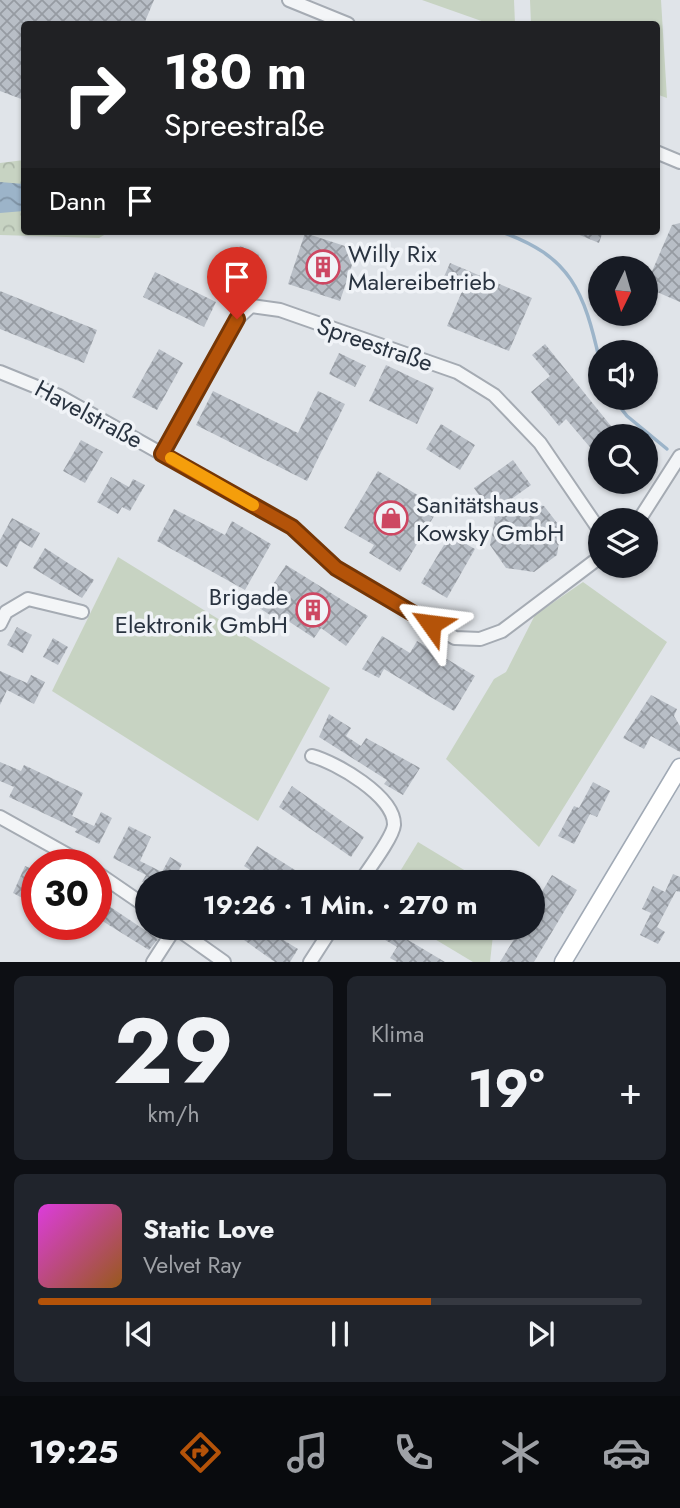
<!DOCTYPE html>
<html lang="de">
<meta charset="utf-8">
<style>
:root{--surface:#171b24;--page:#20242c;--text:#f1f3f6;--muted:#9ea1a6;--line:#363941;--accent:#b45309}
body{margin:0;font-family:Jost,sans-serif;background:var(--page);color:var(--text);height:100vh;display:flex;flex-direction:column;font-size:26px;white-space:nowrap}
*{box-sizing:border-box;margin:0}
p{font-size:23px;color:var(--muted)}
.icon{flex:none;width:38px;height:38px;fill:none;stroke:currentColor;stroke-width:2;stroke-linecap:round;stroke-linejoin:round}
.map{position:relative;height:962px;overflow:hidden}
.panel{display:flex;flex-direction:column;gap:14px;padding:14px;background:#0d0f14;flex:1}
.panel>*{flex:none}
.banner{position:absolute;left:21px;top:21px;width:639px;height:214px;border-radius:7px;box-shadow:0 2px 5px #0004;background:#202124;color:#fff;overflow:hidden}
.needle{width:46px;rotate:185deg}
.buttons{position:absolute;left:588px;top:256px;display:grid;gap:14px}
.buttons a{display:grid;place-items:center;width:70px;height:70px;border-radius:50%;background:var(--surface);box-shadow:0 2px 5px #0004;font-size:35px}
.speed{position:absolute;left:21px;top:849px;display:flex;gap:14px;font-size:35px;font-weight:700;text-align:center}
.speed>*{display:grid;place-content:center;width:91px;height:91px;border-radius:50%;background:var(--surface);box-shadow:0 2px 5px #0004;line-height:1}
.speed .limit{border:10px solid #d22;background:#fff;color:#111}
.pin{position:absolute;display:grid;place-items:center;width:60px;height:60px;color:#fff;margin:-72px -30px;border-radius:50% 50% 50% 0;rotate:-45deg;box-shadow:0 0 7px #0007}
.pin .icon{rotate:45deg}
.me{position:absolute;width:77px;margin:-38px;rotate:301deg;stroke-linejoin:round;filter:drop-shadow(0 0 5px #0008)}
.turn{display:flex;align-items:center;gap:24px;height:147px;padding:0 28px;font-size:32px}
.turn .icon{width:91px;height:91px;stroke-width:2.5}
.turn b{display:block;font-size:49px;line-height:60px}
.then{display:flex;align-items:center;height:66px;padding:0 28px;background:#0003;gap:14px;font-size:26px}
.big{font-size:52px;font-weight:700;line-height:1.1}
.panel .card{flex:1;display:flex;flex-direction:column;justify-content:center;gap:10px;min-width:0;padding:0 24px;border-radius:10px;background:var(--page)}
.panel .dial{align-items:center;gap:0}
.dial b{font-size:91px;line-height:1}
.song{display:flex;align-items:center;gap:21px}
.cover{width:84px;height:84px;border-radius:10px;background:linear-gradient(135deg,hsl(300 70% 55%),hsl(30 70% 35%))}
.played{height:7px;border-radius:4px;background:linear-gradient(90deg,var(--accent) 65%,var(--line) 65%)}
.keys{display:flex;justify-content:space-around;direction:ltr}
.heat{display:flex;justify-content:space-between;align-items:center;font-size:38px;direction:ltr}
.panel .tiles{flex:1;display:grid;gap:14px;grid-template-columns:1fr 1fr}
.card:last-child{grid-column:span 2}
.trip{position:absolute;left:135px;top:870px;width:410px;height:70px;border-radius:35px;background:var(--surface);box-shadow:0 2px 5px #0004;font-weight:700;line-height:70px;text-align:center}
.tabs{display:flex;height:112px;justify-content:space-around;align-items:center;background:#090b0e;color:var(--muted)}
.tabs .icon{width:49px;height:49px}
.tabs .on{color:var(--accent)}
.tabs b{font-size:32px;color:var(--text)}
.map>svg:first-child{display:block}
</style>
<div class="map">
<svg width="680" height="962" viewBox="0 0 680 962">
<defs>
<pattern id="forest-crowns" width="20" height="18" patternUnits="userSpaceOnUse" patternTransform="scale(1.75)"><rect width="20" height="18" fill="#c7d3c2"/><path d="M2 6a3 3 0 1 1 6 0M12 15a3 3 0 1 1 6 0" fill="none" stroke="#abb6a8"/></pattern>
<pattern id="water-waves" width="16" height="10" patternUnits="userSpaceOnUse" patternTransform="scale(1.75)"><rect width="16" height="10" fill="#9cb4c9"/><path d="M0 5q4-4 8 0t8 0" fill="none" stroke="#7f93a5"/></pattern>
<pattern id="building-cross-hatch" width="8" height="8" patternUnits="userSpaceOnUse" patternTransform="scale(1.75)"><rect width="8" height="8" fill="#b8bec6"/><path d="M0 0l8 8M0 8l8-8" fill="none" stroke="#969ba2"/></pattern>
</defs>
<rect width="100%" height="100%" fill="#e0e4e9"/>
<g fill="#c7d3c2">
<polygon points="422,0 514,0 515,24 490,24"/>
<polygon points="530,0 661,0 667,98 656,94 656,24 531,24"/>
<polygon points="118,557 330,688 258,821 52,691"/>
<polygon points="583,582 667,642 539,847 446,759 494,679 506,672 535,615"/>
<polygon points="418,842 484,882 402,882 396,878"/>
<polygon points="497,928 493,935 490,962 473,962 418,929"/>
</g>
<polygon fill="url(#forest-crowns)" points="24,160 24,231 111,231 99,238 0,235 0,163"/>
<polygon fill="url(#water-waves)" points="0,182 24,184 24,211 0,213"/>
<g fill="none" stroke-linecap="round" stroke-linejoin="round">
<g stroke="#9cb4c9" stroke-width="3.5">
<path d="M499 231C572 256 584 292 600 362"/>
<polyline points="612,397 627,416 667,449"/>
</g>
</g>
<g fill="url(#building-cross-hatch)">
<polygon points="0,0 154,0 144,24 24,24 24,100 0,91"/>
<polygon points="680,223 680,302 650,289 647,283 672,225"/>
<polygon points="570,231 603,231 599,243"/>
<polygon points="305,233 357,250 340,301 288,284"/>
<polygon points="240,246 259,255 242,291 223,281"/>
<polygon points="450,263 532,298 509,351 447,326 464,287 443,279"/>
<polygon points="155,272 216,302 204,327 143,297"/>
<polygon points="0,291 97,330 84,363 0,329"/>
<polygon points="545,344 619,436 600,436 600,459 566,419 559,426 531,392 550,376 532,355"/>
<polygon points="159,349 183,363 157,410 132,397"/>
<polygon points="339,353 366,366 355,387 329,374"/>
<polygon points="386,365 434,388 417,424 369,401"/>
<polygon points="213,391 298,433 318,391 345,404 307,481 196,425"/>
<polygon points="441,424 475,445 460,470 426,449"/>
<polygon points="81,440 103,452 85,483 63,471"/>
<polygon points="513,460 531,485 510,500 544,506 561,528 557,555 534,572 506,568 490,545 495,518 474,488"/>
<polygon points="378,471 439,508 400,572 369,553 374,545 344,528"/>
<polygon points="111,477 129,487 133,479 145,485 130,511 122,507 118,514 97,502"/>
<polygon points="174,509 225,535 232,521 271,544 245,590 157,541"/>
<polygon points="12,518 40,533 32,548 20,541 7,567 0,563 0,540"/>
<polygon points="450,535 475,549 447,598 421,583"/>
<polygon points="45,548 94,580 82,598 33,568"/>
<polygon points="286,565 368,616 346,646 321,628 314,638 282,617 279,621 258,607"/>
<polygon points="17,627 32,635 23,653 7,645"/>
<polygon points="382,636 410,653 417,641 475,676 454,711 384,669 379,678 362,669"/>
<polygon points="53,638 68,647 58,665 43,657"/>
<polygon points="0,671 27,683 31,675 45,682 34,704 7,690 0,705"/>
<polygon points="651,695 677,709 674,716 680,726 680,752 651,736 644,749 623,738"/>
<polygon points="329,714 351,728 346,736 361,746 366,738 420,768 403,795 384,784 387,780 319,737"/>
<polygon points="0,762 21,771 24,765 83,793 72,816 94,826 101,812 112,818 99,844 75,832 77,829 9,797 14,787 0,781"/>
<polygon points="593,782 610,791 597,817 590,814 574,844 558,836 574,806 579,808"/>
<polygon points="292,786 364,837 351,857 279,807"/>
<polygon points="129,826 151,837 140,861 162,872 170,857 182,864 175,878 182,882 142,882 146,875 113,858"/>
<polygon points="257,846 295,870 293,873 306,882 269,882 244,866"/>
<polygon points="25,866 37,871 26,900 13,893"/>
<polygon points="673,874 680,877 680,892 676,891 657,927 665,932 658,944 640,935 651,913 642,909 653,886 665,892"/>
<polygon points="552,875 577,890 534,962 500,962 521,928 532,928 532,908"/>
<polygon points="100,900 158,939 149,950 96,917"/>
<polygon points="227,928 264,928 298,949 290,962 275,962"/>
<polygon points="365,928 409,928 403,937 445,962 397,962 390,958 397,947"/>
</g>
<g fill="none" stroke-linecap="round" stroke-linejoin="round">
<defs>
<g id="minor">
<polyline points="289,0 348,24"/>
<polyline points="656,152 680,162"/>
<polyline points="0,372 59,396 292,527 336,568 455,638 480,639 502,631 600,557"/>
<polyline points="162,454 237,319 251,306 280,310 457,372 494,395 540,443 600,531"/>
<polyline points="639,520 680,456"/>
<polyline points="0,624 6,612 28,599 82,612"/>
<path d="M312 756C335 762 395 796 394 825 393 837 368 870 360 882"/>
<polyline points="0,817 84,864"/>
<polyline points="96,872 147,907"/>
<polyline points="176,928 224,962"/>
<polyline points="153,962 175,928"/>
<polyline points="310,962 332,928"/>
</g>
<polyline id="major" points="563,962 680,767"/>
</defs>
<use href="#minor" stroke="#a5abb3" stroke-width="16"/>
<use href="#major" stroke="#a0a9b5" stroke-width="19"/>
<use href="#minor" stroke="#f3f5f7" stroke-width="12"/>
<use href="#major" stroke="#fff" stroke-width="16"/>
</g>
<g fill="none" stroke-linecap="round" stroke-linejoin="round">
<defs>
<polyline id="route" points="237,319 162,454 292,527 336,568 431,624"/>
</defs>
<use href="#route" stroke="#753606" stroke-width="18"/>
<use href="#route" stroke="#b45309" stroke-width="12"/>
<polyline stroke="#f59e0b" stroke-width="12" points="171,458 253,505"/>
</g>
<defs>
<symbol id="building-ring" viewBox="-11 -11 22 22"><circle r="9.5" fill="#f0f3f7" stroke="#cd4762" stroke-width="1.5"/><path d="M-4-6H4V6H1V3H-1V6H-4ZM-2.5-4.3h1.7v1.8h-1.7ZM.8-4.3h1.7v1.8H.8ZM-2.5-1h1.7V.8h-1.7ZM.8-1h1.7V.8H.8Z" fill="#cd4762"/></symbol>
<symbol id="shop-ring" viewBox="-11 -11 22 22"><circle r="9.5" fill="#f0f3f7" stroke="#cd4762" stroke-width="1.5"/><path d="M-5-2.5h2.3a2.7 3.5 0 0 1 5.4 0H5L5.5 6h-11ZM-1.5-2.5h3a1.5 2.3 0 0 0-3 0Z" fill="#cd4762"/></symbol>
</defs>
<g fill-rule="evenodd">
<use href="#building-ring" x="304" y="248" width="38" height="38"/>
<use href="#shop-ring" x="372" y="499" width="38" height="38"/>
<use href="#building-ring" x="294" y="591" width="38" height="38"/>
</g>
<g text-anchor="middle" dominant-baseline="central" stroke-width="7" stroke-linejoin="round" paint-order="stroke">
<g font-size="24" fill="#293340" stroke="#f0f3f7" text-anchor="start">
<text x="348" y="253">Willy Rix<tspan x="348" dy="28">Malereibetrieb</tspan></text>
<text x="416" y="504">Sanitätshaus<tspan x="416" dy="28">Kowsky GmbH</tspan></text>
<text x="288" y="596" text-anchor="end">Brigade<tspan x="288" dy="28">Elektronik GmbH</tspan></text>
</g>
<g font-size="24" fill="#293340" stroke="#f0f3f7">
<text transform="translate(375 344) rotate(19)">Spreestraße</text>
<text transform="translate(89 414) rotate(28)">Havelstraße</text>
</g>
</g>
</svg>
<div class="buttons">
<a><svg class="needle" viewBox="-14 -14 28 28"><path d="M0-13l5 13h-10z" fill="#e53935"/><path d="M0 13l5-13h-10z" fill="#9ea1a6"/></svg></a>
<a><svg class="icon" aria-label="sound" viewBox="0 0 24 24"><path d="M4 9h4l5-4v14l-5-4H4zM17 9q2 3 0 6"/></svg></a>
<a><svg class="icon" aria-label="search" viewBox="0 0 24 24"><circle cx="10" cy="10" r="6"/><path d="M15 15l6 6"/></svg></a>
<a><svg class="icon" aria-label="layers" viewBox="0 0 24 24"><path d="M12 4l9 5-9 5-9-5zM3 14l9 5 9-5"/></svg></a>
</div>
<div class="speed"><div class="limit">30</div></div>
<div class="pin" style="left:237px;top:319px;background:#d93025"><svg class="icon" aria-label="arrive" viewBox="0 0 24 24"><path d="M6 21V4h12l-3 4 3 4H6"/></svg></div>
<svg class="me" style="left:431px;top:624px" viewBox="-20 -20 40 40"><path d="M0-17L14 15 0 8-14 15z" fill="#b45309" stroke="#fff" stroke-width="4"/></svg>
<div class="trip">19:26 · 1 Min. · 270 m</div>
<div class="banner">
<div class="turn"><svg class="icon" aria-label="right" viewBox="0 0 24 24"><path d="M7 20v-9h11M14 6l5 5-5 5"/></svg><div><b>180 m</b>Spreestraße</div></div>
<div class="then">Dann<svg class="icon" aria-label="arrive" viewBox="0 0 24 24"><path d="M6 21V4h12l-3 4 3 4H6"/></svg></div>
</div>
</div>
<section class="panel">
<div class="tiles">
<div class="card dial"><b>29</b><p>km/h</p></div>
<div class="card"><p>Klima</p>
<div class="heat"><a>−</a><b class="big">19°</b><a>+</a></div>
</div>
<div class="card">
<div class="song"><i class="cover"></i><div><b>Static Love</b><p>Velvet Ray</p></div></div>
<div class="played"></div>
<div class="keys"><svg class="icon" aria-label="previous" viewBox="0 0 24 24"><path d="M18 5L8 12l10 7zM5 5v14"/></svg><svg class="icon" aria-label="pause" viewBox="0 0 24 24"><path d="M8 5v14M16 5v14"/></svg><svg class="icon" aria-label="next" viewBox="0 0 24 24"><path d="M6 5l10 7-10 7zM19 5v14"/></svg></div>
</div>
</div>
</section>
<nav class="tabs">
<b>19:25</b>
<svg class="icon on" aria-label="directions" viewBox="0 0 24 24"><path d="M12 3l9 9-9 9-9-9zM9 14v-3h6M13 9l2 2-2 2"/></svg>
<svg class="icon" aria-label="music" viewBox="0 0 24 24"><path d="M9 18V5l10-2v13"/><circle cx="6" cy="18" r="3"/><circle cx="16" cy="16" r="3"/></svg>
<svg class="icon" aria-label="phone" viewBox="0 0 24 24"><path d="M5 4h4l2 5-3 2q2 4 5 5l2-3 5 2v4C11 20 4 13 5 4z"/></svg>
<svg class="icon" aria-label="climate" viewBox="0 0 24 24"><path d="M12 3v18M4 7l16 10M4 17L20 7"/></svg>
<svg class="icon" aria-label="car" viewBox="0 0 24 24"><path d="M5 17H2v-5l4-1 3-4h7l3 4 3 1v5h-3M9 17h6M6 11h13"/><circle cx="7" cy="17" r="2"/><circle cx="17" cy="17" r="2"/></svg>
</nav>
